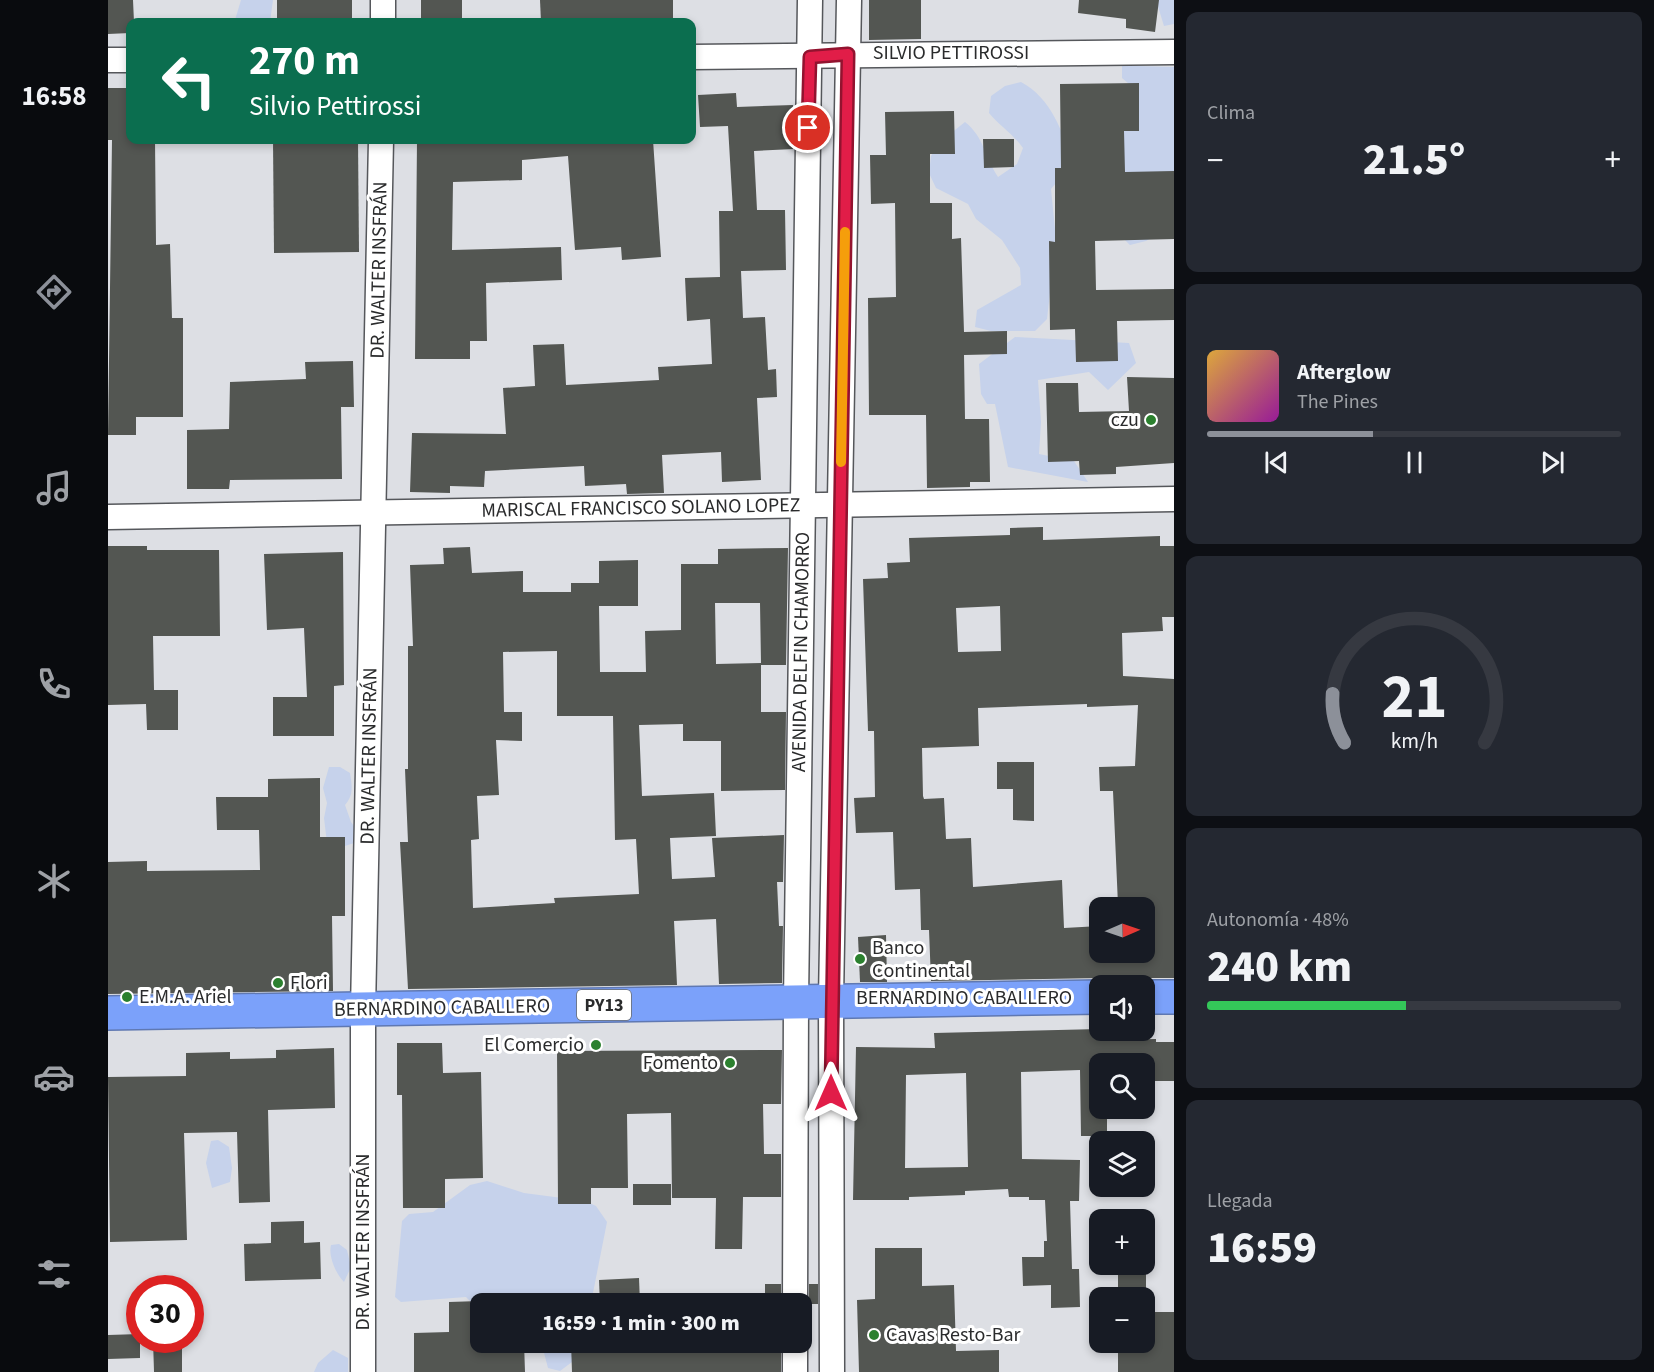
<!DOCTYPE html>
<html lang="es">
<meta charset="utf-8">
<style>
:root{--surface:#171b24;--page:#242831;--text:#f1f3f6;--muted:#9ea1a6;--line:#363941;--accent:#8c9099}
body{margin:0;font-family:"Source Sans 3",sans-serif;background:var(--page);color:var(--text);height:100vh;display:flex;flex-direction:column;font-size:22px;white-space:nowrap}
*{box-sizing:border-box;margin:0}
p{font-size:20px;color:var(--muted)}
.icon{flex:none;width:33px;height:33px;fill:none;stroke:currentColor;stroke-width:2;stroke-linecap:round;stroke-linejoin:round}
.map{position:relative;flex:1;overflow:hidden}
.panel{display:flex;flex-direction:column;gap:12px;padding:12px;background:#0d0f14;width:480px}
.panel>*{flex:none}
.guide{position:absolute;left:18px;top:18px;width:570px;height:126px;border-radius:12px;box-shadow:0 3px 9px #0003;background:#0b6e4f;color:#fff;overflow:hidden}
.needle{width:39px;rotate:88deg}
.buttons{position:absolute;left:981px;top:897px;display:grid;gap:12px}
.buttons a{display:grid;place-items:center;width:66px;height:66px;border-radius:12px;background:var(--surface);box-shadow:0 3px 9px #0003;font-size:30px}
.speed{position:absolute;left:18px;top:1275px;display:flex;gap:12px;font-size:30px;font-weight:700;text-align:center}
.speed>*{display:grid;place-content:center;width:78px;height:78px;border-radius:50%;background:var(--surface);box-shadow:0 3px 9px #0003;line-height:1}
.speed .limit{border:9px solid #d22;background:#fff;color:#111}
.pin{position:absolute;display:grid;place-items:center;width:51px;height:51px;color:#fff;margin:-26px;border:3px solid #fff;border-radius:50%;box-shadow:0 2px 6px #0007}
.me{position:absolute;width:66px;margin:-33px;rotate:0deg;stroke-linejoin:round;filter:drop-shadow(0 0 4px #0008)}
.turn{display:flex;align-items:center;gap:21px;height:126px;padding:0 24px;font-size:27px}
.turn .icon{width:78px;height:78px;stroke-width:2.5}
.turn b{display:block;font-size:42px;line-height:51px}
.big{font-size:45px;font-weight:800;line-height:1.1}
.panel .tile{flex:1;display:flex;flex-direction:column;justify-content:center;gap:9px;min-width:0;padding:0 21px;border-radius:12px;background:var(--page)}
.panel .dial{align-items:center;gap:0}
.dial svg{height:156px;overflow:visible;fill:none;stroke:var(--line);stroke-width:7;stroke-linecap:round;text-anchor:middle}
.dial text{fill:var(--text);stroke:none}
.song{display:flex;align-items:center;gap:18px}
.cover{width:72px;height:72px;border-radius:9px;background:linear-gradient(135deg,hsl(40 70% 55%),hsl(300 70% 35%))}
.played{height:6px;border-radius:3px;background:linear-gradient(90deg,var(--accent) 40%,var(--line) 40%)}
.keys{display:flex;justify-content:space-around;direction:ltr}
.heat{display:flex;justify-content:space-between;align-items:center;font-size:33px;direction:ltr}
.charge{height:9px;border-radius:4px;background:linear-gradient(90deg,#34c759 48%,var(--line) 0)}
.trip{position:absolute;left:362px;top:1293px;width:342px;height:60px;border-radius:12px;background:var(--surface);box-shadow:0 3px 9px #0003;font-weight:800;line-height:60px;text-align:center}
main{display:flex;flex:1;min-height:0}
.dock{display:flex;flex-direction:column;width:108px;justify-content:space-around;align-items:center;background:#090b0e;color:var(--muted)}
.dock .icon{width:42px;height:42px}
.dock .current{color:var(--accent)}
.dock b{font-size:27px;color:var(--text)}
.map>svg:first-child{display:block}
</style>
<main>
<nav class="dock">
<b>16:58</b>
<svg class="icon current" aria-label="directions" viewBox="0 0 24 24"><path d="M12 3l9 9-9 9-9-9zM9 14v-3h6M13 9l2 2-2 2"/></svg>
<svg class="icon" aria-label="music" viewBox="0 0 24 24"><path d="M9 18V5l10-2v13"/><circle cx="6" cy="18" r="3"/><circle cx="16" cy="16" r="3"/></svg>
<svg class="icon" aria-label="phone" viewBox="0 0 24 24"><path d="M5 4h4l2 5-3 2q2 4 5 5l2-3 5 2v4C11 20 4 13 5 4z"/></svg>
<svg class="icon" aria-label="climate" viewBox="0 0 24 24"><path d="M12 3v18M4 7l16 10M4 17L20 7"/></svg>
<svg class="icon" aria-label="car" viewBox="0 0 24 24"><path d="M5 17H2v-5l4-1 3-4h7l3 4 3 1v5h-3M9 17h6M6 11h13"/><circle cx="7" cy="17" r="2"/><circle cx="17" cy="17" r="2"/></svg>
<svg class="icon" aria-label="filters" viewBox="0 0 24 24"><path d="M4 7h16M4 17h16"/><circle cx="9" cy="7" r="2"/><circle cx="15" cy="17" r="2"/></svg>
</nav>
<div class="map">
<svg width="1066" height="1372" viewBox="0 0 1066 1372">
<rect width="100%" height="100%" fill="#dddfe4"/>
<g fill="#c6d2eb">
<polygon points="133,0 165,0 162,22 133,22 127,20"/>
<polygon points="1048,0 1066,0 1066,24 1056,26"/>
<polygon points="1014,62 1030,66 1066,67 1066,210 1053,232 1038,241 1022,245 1010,233 980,136 1027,89 1014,78"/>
<path d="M913 82C943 98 956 133 964 164L943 189 948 239 939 319 927 331H883L867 327 869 310 913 285 912 268 894 240 868 219 860 204 828 188 821 173 823 156 832 142 857 122C876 137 877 157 890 177L909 164 915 148C905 134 892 126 881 113L883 96 897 86Z"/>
<polygon points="907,337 1021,343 1028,363 1000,390 981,372 930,380 933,422 931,454 966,461 980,482 900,467 887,404 879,404 873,394 871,364"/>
<path d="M221 767H232L242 773C244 786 246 795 237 805L243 822 250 832 249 842 234 847 219 843 216 818 219 803 215 788Z"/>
<polygon points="110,1140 121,1147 124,1168 122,1182 104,1188 98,1163 103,1141"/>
<polygon points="379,1181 416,1193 477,1201 488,1206 499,1222 483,1303 365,1304 358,1297 293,1302 287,1297 294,1221 301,1214 325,1212 362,1185"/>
<path d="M231 1244 239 1250 243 1267 236 1282C228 1274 220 1256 223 1245Z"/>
<polygon points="429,1343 476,1343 472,1356 452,1371 440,1368 434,1345"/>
<polygon points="225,1350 240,1358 240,1372 206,1372 210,1363"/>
</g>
<g fill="#535652" fill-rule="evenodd">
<polygon points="0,0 25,0 26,22 22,22 22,33 0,34"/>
<rect x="169" y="0" width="75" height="22"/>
<rect x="313" y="0" width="41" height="22"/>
<polygon points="432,0 565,0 565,22 433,22"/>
<polygon points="761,0 813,0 813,39 761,40"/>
<polygon points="971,0 1051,0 1047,32 1018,28 1018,19 970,13"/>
<polygon points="1031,83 1031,131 1016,131 1017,172 1066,171 1066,239 987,241 988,290 1066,289 1066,320 1009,321 1010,361 968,362 967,329 942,330 941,241 947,242 947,168 953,168 952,84"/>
<polygon points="0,88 22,88 22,140 47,140 48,245 62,244 64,318 75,318 75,417 28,417 28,435 0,435 4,140 0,140"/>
<polygon points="628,93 629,107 685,105 686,149 646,151 649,210 677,210 678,270 633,271 635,318 657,317 660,370 668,369 669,397 649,398 653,480 614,482 613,452 554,455 556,493 519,494 518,484 477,486 476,466 377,471 376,487 342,486 342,493 302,492 304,433 398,434 395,388 427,386 425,345 456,344 458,385 551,380 550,367 604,364 602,319 579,321 577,278 612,277 611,211 625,211 620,126 592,127 590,95"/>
<polygon points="846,111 847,154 822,154 822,203 844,203 844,239 853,238 856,332 899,331 899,354 856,355 857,419 881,419 882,482 862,482 862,487 819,488 818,415 761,415 760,298 788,297 787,203 763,204 762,155 778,155 777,112"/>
<polygon points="875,139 906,139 906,167 876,168"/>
<polygon points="165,140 250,140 251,252 166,253"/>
<polygon points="309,140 545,140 553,257 514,260 513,247 467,250 460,156 414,160 414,180 345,182 344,250 453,247 454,280 378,283 379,341 362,341 362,359 307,359"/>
<polygon points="245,361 246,407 233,407 234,479 122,480 121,489 79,489 79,430 121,429 122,382 198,379 197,362"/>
<polygon points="1019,377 1066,378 1066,463 1008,467 1008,474 972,475 971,461 940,462 938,383 970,383 971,412 1021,411"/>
<path d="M935 527V540L1052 536V546H1066V617H1054L1055 631 1014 633 1015 676 1066 679V978H1035L1020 986H1010V979L992 978 823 981 821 930H813L812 889 787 890 785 832 748 833 746 798 767 797 766 731H760L755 579 780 578 779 563 802 562 801 538 902 535V528ZM892 606 893 651 850 652 848 608ZM979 704V707L1030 705 1027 766 991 767 992 791H1005L1010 905 1036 904V952H992V926L956 928 954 880 865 887 863 838 838 839 836 798 816 799 815 796 814 748 871 746 870 708Z"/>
<polygon points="0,546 39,546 39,550 111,550 112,636 45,636 46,690 70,690 70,730 39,730 38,704 0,705"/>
<path d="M362 547 364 573 415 571V592H463V583H491V561L530 560V606H491L492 672H538L537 631 573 630V564H610V549L680 548 678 665H653V712H678L677 790 613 791V741H575V724L531 725 534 796 606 793 608 836 562 838 564 879 607 877 604 838 676 835 675 882H669L671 926H675L674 983 611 984 608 919 566 921 569 985 300 989 292 842H300L297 769H300V646H305L302 565 336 564 335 548ZM607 603H652L653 663 608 664ZM449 651V716H505L507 840 528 839 531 894 446 898 447 903 365 908 363 840 371 839 369 796 391 795 388 740 414 741V712H396L395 652Z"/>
<polygon points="235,552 236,685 226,686 226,736 165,736 165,697 199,697 196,628 159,630 156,554"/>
<polygon points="889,762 926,762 926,821 905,820 905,789 889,789"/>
<polygon points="212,778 212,837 237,837 237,916 224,916 225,991 0,994 0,862 39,861 39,871 152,870 151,830 109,830 108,797 160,797 160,779"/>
<polygon points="778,935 779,982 752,982 750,937"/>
<path d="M992 1029 1002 1030V1040L1048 1039V1042H1066V1081H1036V1064H992V1108H999V1136H973L972 1070 913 1072 914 1159 972 1160 971 1201H962L964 1269H971L972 1307 943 1308V1285L915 1286 914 1257H936V1241H939L937 1200H921V1197H901L900 1189 857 1191V1195L801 1197V1200H745L748 1047 827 1048 826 1033ZM858 1073 860 1167 797 1168 798 1075Z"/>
<polygon points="289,1043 334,1043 335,1073 373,1072 375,1178 337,1179 337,1208 295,1208 294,1095 289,1095"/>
<polygon points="226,1048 227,1108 160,1110 162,1202 131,1203 129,1132 76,1133 79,1240 2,1242 0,1077 78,1076 78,1053 122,1052 122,1059 168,1058 168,1050"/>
<polygon points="674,1050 673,1104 655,1104 656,1154 673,1154 673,1197 635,1197 634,1249 607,1249 608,1198 564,1198 563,1113 519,1114 520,1188 483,1188 483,1204 450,1204 449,1051"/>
<rect x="525" y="1184" width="38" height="21"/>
<polygon points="196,1221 196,1243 212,1242 213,1279 137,1281 136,1244 163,1243 163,1222"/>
<polygon points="767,1248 814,1248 814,1286 846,1285 848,1351 891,1350 891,1372 751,1372 749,1300 767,1299"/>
<rect x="1010" y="1264" width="28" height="34"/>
<polygon points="531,1278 532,1304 492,1304 491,1280"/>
<rect x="657" y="1284" width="16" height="20"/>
<rect x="701" y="1284" width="9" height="20"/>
<polygon points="372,1301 372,1342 416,1342 417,1372 306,1372 306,1333 341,1332 341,1302"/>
<polygon points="1036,1312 1066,1312 1066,1372 1010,1372 1010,1342 1036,1342"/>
<polygon points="32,1334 32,1358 0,1359 0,1335"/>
<polygon points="45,1340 74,1340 74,1372 46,1372"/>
<polygon points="463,1342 673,1342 673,1372 464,1372"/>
</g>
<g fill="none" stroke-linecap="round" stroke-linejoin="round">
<defs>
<g id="street">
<polyline points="275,22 275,0"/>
<polyline points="584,57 1066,52"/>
<polyline points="0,60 22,60"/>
<polyline points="0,517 1066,499"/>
<polyline points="687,1304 688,1000 702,0"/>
<polyline points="255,1372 255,1010 273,140"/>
<polyline points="687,1372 687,1342"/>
<polyline points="724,1372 723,999 741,0"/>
</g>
<g id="highway">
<polyline points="1036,997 1066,997"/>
<polyline points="0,1013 992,997"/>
</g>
</defs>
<use href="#street" stroke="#55575b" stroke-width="27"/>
<use href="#highway" stroke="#5f78b2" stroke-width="36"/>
<use href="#street" stroke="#fff" stroke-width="24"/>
<use href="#highway" stroke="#7ba1fa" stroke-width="33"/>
</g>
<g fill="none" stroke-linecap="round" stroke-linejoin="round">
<defs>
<polyline id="route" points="700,128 702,57 740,54 723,1093"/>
</defs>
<use href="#route" stroke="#92132f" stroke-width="15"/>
<use href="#route" stroke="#e11d48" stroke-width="10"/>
<polyline stroke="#f59e0b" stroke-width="10" points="733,462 737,232"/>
</g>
<g fill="#2b802e" stroke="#fff" stroke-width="2">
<circle cx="1043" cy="420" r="6"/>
<circle cx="752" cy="959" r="6"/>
<circle cx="170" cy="983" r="6"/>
<circle cx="19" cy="997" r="6"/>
<circle cx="488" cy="1045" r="6"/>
<circle cx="622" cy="1063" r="6"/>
<circle cx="766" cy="1335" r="6"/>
</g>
<g text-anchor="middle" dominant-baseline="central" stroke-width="6" stroke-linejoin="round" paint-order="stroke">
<rect fill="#fff" stroke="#6a6b6b" stroke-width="1.5" x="469" y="990" width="54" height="30" rx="4.5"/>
<g font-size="18" font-weight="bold" fill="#2a2b2c">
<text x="496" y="1005">PY13</text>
</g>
<g font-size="20" fill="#2a2b2c" stroke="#fff">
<text x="843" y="53">SILVIO PETTIROSSI</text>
<text transform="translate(271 270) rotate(-89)">DR. WALTER INSFRÁN</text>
<text transform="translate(533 508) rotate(-1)">MARISCAL FRANCISCO SOLANO LOPEZ</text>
<text transform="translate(693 652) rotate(-89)">AVENIDA DELFIN CHAMORRO</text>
<text transform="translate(261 756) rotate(-89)">DR. WALTER INSFRÁN</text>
<text x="856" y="998">BERNARDINO CABALLERO</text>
<text transform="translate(334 1008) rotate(-1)">BERNARDINO CABALLERO</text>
<text transform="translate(255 1242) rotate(-90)">DR. WALTER INSFRÁN</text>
</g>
<g font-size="20" fill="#2a2b2c" stroke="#fff" text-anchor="start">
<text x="1031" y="420" text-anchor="end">czu</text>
<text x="764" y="948">Banco<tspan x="764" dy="23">Continental</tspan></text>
<text x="182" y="983">Flori</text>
<text x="31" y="997">E.M.A. Ariel</text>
<text x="476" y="1045" text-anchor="end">El Comercio</text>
<text x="610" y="1063" text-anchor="end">Fomento</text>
<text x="778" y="1335">Cavas Resto-Bar</text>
</g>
</g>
</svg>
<div class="buttons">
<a><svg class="needle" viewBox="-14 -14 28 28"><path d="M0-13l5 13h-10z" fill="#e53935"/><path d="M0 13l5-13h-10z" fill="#9ea1a6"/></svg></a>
<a><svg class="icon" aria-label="sound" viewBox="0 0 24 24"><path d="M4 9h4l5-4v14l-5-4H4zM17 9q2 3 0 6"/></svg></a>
<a><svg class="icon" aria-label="search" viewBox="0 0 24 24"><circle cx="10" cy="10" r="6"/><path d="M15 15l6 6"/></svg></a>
<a><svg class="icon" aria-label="layers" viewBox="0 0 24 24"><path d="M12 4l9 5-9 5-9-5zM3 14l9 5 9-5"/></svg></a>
<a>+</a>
<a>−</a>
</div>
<div class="speed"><div class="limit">30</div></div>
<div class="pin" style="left:700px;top:128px;background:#d93025"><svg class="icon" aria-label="arrive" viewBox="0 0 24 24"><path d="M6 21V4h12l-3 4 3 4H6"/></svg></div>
<svg class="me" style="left:723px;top:1093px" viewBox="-20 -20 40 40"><path d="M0-17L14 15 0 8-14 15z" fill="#e11d48" stroke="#fff" stroke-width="4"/></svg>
<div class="trip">16:59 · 1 min · 300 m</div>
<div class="guide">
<div class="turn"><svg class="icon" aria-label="left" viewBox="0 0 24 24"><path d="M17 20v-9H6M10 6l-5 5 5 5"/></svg><div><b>270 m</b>Silvio Pettirossi</div></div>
</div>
</div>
<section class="panel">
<div class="tile"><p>Clima</p>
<div class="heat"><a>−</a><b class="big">21.5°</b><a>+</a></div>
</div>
<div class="tile">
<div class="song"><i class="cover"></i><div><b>Afterglow</b><p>The Pines</p></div></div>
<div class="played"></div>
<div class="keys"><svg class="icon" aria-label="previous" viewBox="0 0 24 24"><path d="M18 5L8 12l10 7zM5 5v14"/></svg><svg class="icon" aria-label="pause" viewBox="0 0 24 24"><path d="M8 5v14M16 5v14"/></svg><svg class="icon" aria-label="next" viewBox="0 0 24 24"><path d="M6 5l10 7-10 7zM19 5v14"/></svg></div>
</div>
<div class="tile dial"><svg viewBox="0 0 100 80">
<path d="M14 69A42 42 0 1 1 86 69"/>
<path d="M14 69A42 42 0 0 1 8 44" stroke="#8c9099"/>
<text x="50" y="56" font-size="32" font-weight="700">21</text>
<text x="50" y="72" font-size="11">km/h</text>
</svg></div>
<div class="tile"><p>Autonomía · 48%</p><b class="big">240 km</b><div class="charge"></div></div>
<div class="tile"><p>Llegada</p><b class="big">16:59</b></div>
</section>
</main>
